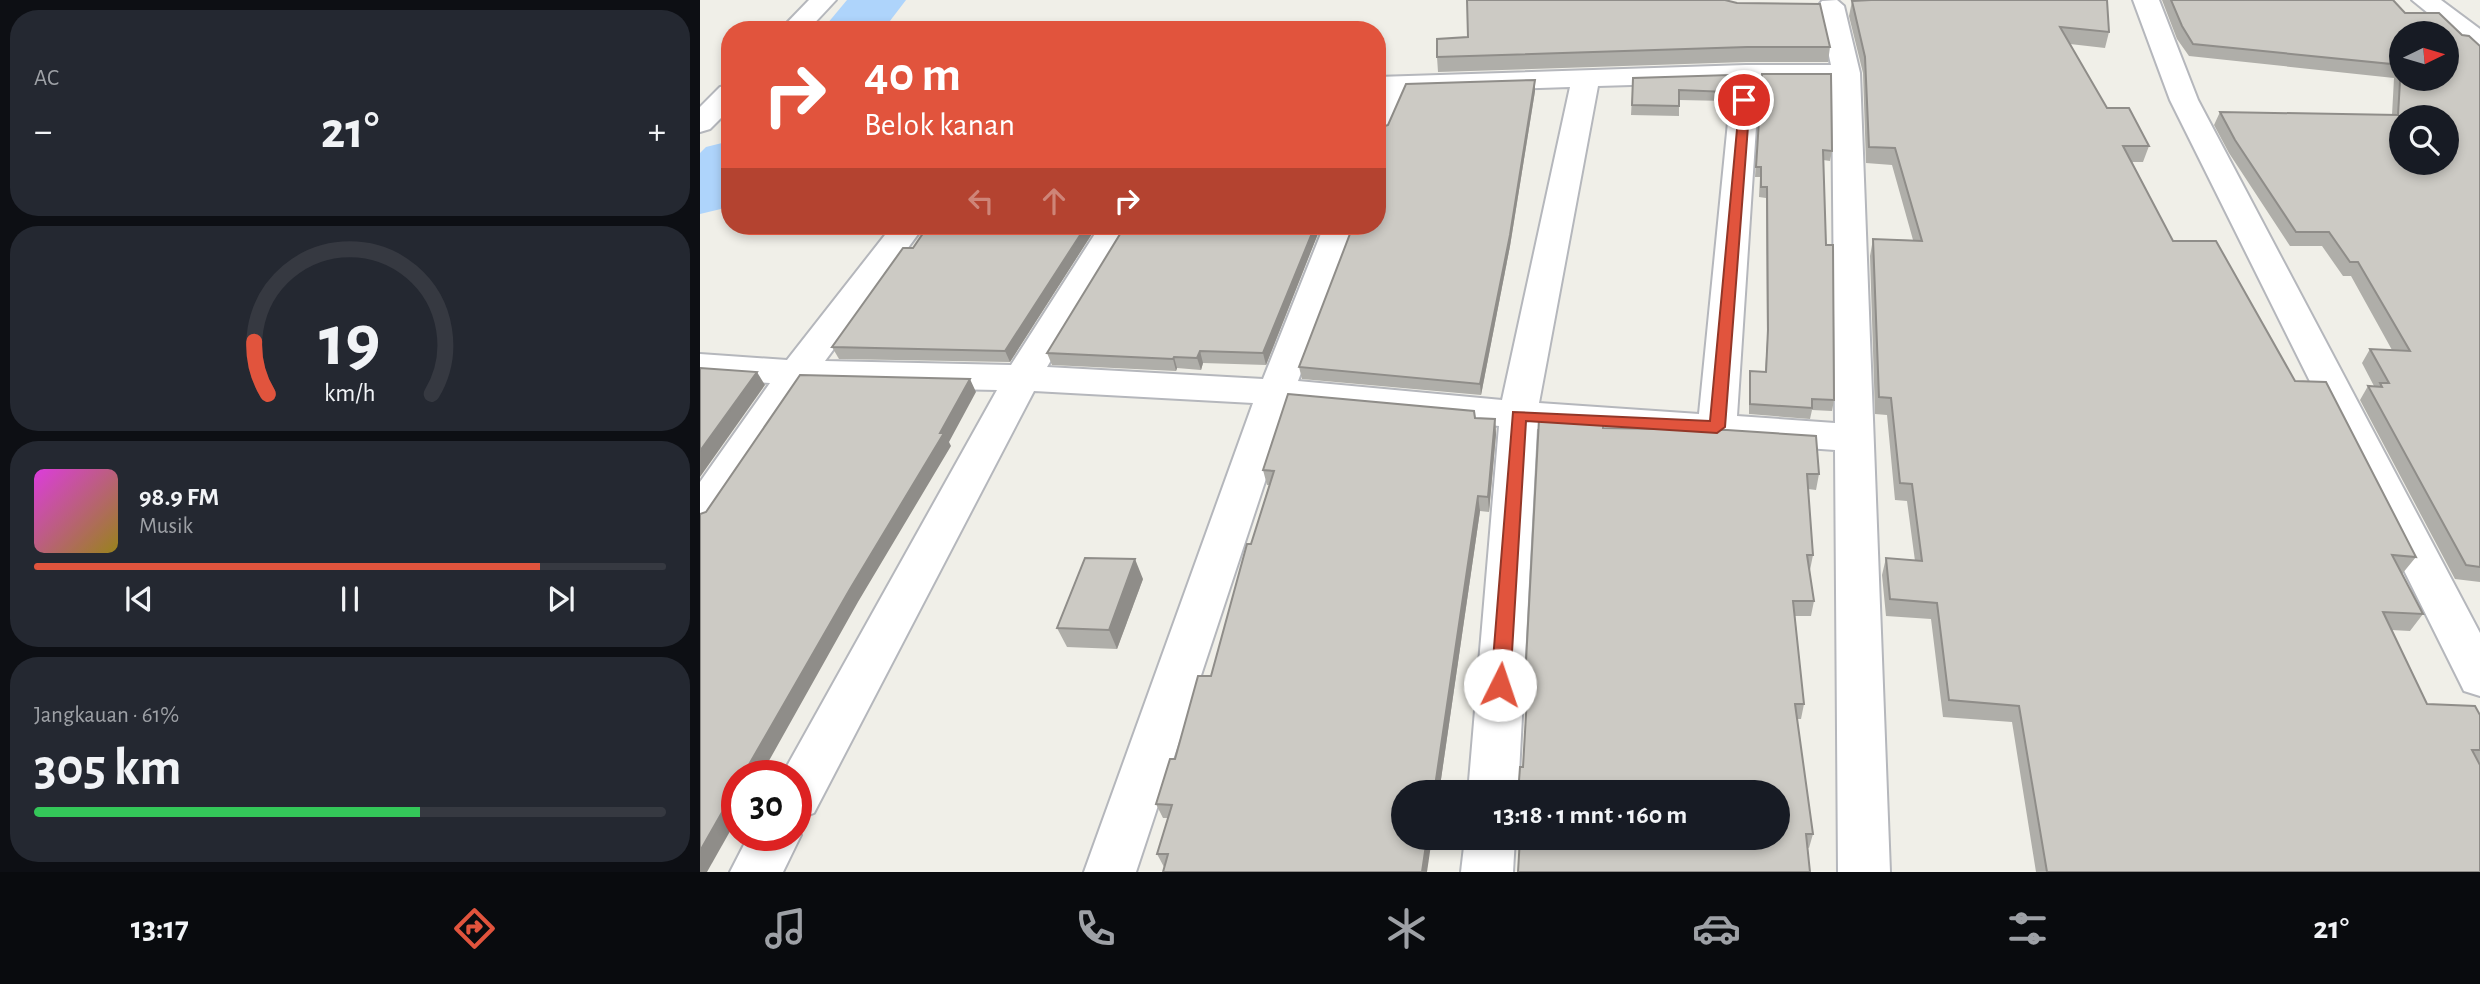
<!DOCTYPE html>
<html lang="id">
<meta charset="utf-8">
<style>
:root{--surface:#171b24;--page:#242831;--text:#f1f3f6;--muted:#9ea1a6;--line:#363941;--accent:#e1543d}
body{margin:0;font-family:"Alegreya Sans",sans-serif;background:var(--page);color:var(--text);height:100vh;display:flex;flex-direction:column;font-size:26px;white-space:nowrap}
*{box-sizing:border-box;margin:0}
p{font-size:23px;color:var(--muted)}
.icon{flex:none;width:38px;height:38px;fill:none;stroke:currentColor;stroke-width:2;stroke-linecap:round;stroke-linejoin:round}
.map{position:relative;flex:1;overflow:hidden}
.side{display:flex;flex-direction:column;gap:10px;padding:10px;background:#0d0f14;width:700px}
.side>*{flex:none}
.top-card{position:absolute;left:21px;top:21px;width:665px;height:214px;border-radius:28px;box-shadow:0 4px 10px #0003;background:#e1543d;color:#fff;overflow:hidden}
.needle{width:46px;rotate:85deg}
.buttons{position:absolute;left:1689px;top:21px;display:grid;gap:14px}
.buttons a{display:grid;place-items:center;width:70px;height:70px;border-radius:50%;background:var(--surface);box-shadow:0 4px 10px #0003;font-size:35px}
.speed{position:absolute;left:21px;top:760px;display:flex;gap:14px;font-size:35px;font-weight:700;text-align:center}
.speed>*{display:grid;place-content:center;width:91px;height:91px;border-radius:50%;background:var(--surface);box-shadow:0 4px 10px #0003;line-height:1}
.speed .limit{border:10px solid #d22;background:#fff;color:#111}
.pin{position:absolute;display:grid;place-items:center;width:60px;height:60px;color:#fff;margin:-30px;border:4px solid #fff;border-radius:50%;box-shadow:0 2px 7px #0007}
.me{position:absolute;width:77px;margin:-38px;rotate:4deg;stroke-linejoin:round;filter:drop-shadow(0 0 5px #0008)}
.turn{display:flex;align-items:center;gap:24px;height:147px;padding:0 28px;font-size:32px}
.turn .icon{width:91px;height:91px;stroke-width:2.5}
.turn b{display:block;font-size:49px;line-height:60px}
.lanes{display:flex;align-items:center;height:66px;padding:0 28px;background:#0003;justify-content:center;gap:35px;direction:ltr}
.lanes .off{opacity:.35}
.big{font-size:52px;font-weight:700;line-height:1.1}
.side .tile{flex:1;display:flex;flex-direction:column;justify-content:center;gap:10px;min-width:0;padding:0 24px;border-radius:28px;background:var(--page)}
.side .dial{align-items:center;gap:0}
.dial svg{height:182px;overflow:visible;fill:none;stroke:var(--line);stroke-width:7;stroke-linecap:round;text-anchor:middle}
.dial text{fill:var(--text);stroke:none}
.song{display:flex;align-items:center;gap:21px}
.cover{width:84px;height:84px;border-radius:10px;background:linear-gradient(135deg,hsl(300 70% 55%),hsl(50 70% 35%))}
.played{height:7px;border-radius:4px;background:linear-gradient(90deg,var(--accent) 80%,var(--line) 80%)}
.keys{display:flex;justify-content:space-around;direction:ltr}
.heat{display:flex;justify-content:space-between;align-items:center;font-size:38px;direction:ltr}
.charge{height:10px;border-radius:5px;background:linear-gradient(90deg,#34c759 61%,var(--line) 0)}
.trip{position:absolute;left:691px;top:780px;width:399px;height:70px;border-radius:35px;background:var(--surface);box-shadow:0 4px 10px #0003;font-weight:700;line-height:70px;text-align:center}
.tab-bar{display:flex;height:112px;justify-content:space-around;align-items:center;background:#090b0e;color:var(--muted)}
.tab-bar .icon{width:49px;height:49px}
.tab-bar .on{color:var(--accent)}
.tab-bar b{font-size:32px;color:var(--text)}
main{display:flex;flex:1;min-height:0}
.map>svg:first-child{display:block}
</style>
<main>
<section class="side">
<div class="tile"><p>AC</p>
<div class="heat"><a>−</a><b class="big">21°</b><a>+</a></div>
</div>
<div class="tile dial"><svg viewBox="0 0 100 80">
<path d="M14 69A42 42 0 1 1 86 69"/>
<path d="M14 69A42 42 0 0 1 8 46" stroke="#e1543d"/>
<text x="50" y="56" font-size="32" font-weight="700">19</text>
<text x="50" y="72" font-size="11">km/h</text>
</svg></div>
<div class="tile">
<div class="song"><i class="cover"></i><div><b>98.9 FM</b><p>Musik</p></div></div>
<div class="played"></div>
<div class="keys"><svg class="icon" aria-label="previous" viewBox="0 0 24 24"><path d="M18 5L8 12l10 7zM5 5v14"/></svg><svg class="icon" aria-label="pause" viewBox="0 0 24 24"><path d="M8 5v14M16 5v14"/></svg><svg class="icon" aria-label="next" viewBox="0 0 24 24"><path d="M6 5l10 7-10 7zM19 5v14"/></svg></div>
</div>
<div class="tile"><p>Jangkauan · 61%</p><b class="big">305 km</b><div class="charge"></div></div>
</section>
<div class="map">
<svg width="1780" height="872" viewBox="0 0 1780 872">
<rect width="100%" height="100%" fill="#f0efe8"/>
<g fill="none" stroke-linecap="round" stroke-linejoin="round">
<g fill="#aed4fb" fill-rule="evenodd">
<polygon points="147,0 206,0 183,30 122,30"/>
<polygon points="30,141 30,203 25,208 0,214 0,153 6,147"/>
</g>
<defs>
<g id="minor">
<polygon points="109,0 136,0 108,30 80,30"/>
<path d="M1137 0 1144 6 1160 73 1190 872H1138L1135 450 837 429 818 793H768L799 426 590 406 436 872H384L553 403 334 391 114 813 96 820V775H82L297 390 107 386 14 524 0 528V482L70 383 0 378V354L87 360 192 226H224L125 361 311 365 400 226H432L347 367 563 379 624 226H656L598 381 802 400 870 87 705 92 687 135 677 138V77L1046 65H1131L1118 6 1122 1ZM1059 81H1132L1135 423 1037 416ZM1032 82 999 414 839 403 898 86Z"/>
<polygon points="1433,0 1459,0 1498,100 1780,633 1780,696 1764,691 1470,100"/>
<polygon points="1712,0 1741,0 1780,29 1780,50 1771,48"/>
<polygon points="30,85 30,109 10,129 0,132 0,107 20,87"/>
<polygon points="96,823 101,835 83,872 30,872 49,835 96,835"/>
<polygon points="765,838 815,838 813,872 761,872"/>
</g>
</defs>
<use href="#minor" stroke="#b5b7bc" stroke-width="4"/>
<use href="#minor" fill="#fff" fill-rule="evenodd"/>
</g>
<g fill="#afaea9">
<polygon points="1462,0 1693,0 1705,13 1762,35 1780,46 1780,582 1755,579 1660,400 1668,386 1674,386 1662,363 1670,349 1692,350 1651,276 1643,276 1622,246 1590,246 1529,153 1514,125 1520,112 1692,115 1694,78 1489,56 1477,39"/>
<polygon points="1152,1 1409,32 1405,48 1370,44 1407,108 1449,146 1443,162 1432,162 1473,241 1595,381 1716,557 1702,574 1723,614 1710,631 1691,630 1727,704 1780,715 1780,872 1336,872 1312,722 1243,717 1231,619 1186,616 1182,575 1186,558 1215,561 1207,501 1195,500 1187,415 1175,414 1170,256 1173,239 1213,240 1192,165 1166,163 1163,73 1149,16"/>
<polygon points="768,37 1130,47 1128,62 1046,62 738,72 737,57"/>
<polygon points="1030,75 1027,101 979,100 979,116 931,115 933,78"/>
<polygon points="835,80 835,91 810,246 781,395 602,379 599,367"/>
<polygon points="1061,84 1132,151 1130,161 1123,160 1126,245 1134,400 1132,411 1112,410 1110,419 1049,414 1049,381 1050,371 1065,372 1067,341 1066,198 1059,197 1060,177 1055,177"/>
<polygon points="397,226 310,362 139,359 132,347"/>
<polygon points="425,226 621,226 566,365 503,363 501,370 477,368 476,371 352,365 347,353"/>
<polygon points="775,418 795,419 796,434 789,512 780,511 739,793 704,793 464,867 457,854 468,818 463,818 456,804 511,676 569,485 567,485 563,470"/>
<polygon points="903,428 1119,474 1116,490 1108,489 1113,555 1110,570 1109,570 1114,601 1111,616 1095,616 1104,704 1101,719 1097,719 1113,834 1109,848 1078,838 819,781 823,767 827,694 826,694 825,680"/>
<polygon points="443,579 417,649 367,647 357,628"/>
</g>
<g fill="#8f8d89">
<polygon points="835,80 835,91 810,246 781,395 780,384"/>
<polygon points="386,226 397,226 310,362 305,351"/>
<polygon points="615,226 621,226 566,365 563,353"/>
<polygon points="500,351 503,363 501,370 497,358"/>
<polygon points="474,357 477,368 476,371 473,359"/>
<polygon points="57,372 65,385 0,477 0,451"/>
<polygon points="270,379 276,392 249,442 251,446 158,602 61,775 43,775"/>
<polygon points="795,419 796,434 789,512 788,497"/>
<polygon points="778,496 780,511 739,793 734,793"/>
<polygon points="435,559 443,579 417,649 409,630"/>
<polygon points="37,786 37,819 7,872 0,872 0,851"/>
<polygon points="727,838 732,838 727,872 722,872"/>
</g>
<g fill="#cccac4" stroke="#8f8d89" stroke-width="2" fill-rule="evenodd">
<polygon points="767,0 1025,0 1037,3 1120,4 1130,47 1047,47 737,57 737,39 768,37"/>
<polygon points="1171,0 1407,0 1409,32 1360,27 1407,108 1429,108 1449,146 1423,146 1473,241 1516,241 1595,381 1626,382 1716,557 1692,555 1723,614 1683,612 1727,704 1775,706 1780,715 1780,750 1772,750 1780,765 1780,872 1347,872 1319,706 1249,700 1237,603 1190,599 1186,558 1222,561 1212,484 1200,483 1191,398 1179,397 1173,239 1222,241 1195,148 1169,147 1165,57 1152,1"/>
<path d="M1471 0H1693L1705 13H1739L1762 35 1769 36 1780 46V567L1766 565 1668 386 1682 387 1680 383H1689L1670 349 1710 351 1658 262H1650L1629 232H1596L1535 140 1520 112 1698 115 1701 65 1493 44 1482 26ZM1701 33H1746V79H1701ZM1701 117H1746V163H1701Z"/>
<polygon points="1062,74 1131,74 1132,151 1123,150 1126,245 1133,245 1134,400 1112,399 1112,408 1050,404 1050,371 1066,372 1068,330 1067,187 1061,187 1061,167 1056,167"/>
<polygon points="1030,75 1028,92 979,90 979,106 932,105 933,78"/>
<polygon points="835,80 810,235 780,384 599,367 653,226 677,226 677,129 688,125 706,84"/>
<polygon points="228,226 386,226 305,351 132,347 203,248 213,248"/>
<polygon points="425,226 615,226 563,353 500,351 497,358 474,357 473,359 347,353"/>
<polygon points="0,368 57,372 0,451"/>
<polygon points="100,375 270,379 240,433 244,433 150,589 43,775 37,775 37,786 0,851 0,514 6,512"/>
<polygon points="588,394 774,411 775,418 795,419 788,497 778,496 734,793 704,793 704,838 727,838 722,872 463,872 468,854 457,854 472,805 456,804 470,759 475,759 498,676 511,676 547,544 551,544 574,471 563,470"/>
<polygon points="839,419 903,421 903,428 1027,430 1116,436 1119,474 1107,474 1113,555 1107,555 1114,601 1093,601 1104,704 1095,704 1113,834 1106,834 1110,872 818,872 820,838 1078,838 1078,793 814,793 815,781 819,781 820,767 823,767 828,680 825,680"/>
<polygon points="385,558 435,559 409,630 357,628"/>
</g>
<polygon fill="#e1543d" stroke="#923728" stroke-width="2" points="1040,97 1050,100 1025,427 1017,433 826,421 810,685 807,691 800,693 794,691 791,685 813,412 1010,421"/>
</svg>
<div class="buttons">
<a><svg class="needle" viewBox="-14 -14 28 28"><path d="M0-13l5 13h-10z" fill="#e53935"/><path d="M0 13l5-13h-10z" fill="#9ea1a6"/></svg></a>
<a><svg class="icon" aria-label="search" viewBox="0 0 24 24"><circle cx="10" cy="10" r="6"/><path d="M15 15l6 6"/></svg></a>
</div>
<div class="speed"><div class="limit">30</div></div>
<div class="pin" style="left:1044px;top:100px;background:#d93025"><svg class="icon" aria-label="arrive" viewBox="0 0 24 24"><path d="M6 21V4h12l-3 4 3 4H6"/></svg></div>
<svg class="me" style="left:800px;top:685px" viewBox="-20 -20 40 40"><circle r="19" fill="#fff"/><path d="M0-13L10 11 0 6-10 11z" fill="#e1543d"/></svg>
<div class="trip">13:18 · 1 mnt · 160 m</div>
<div class="top-card">
<div class="turn"><svg class="icon" aria-label="right" viewBox="0 0 24 24"><path d="M7 20v-9h11M14 6l5 5-5 5"/></svg><div><b>40 m</b>Belok kanan</div></div>
<div class="lanes"><svg class="icon off" aria-label="left" viewBox="0 0 24 24"><path d="M17 20v-9H6M10 6l-5 5 5 5"/></svg><svg class="icon off" aria-label="ahead" viewBox="0 0 24 24"><path d="M12 20V5M6 11l6-6 6 6"/></svg><svg class="icon" aria-label="right" viewBox="0 0 24 24"><path d="M7 20v-9h11M14 6l5 5-5 5"/></svg></div>
</div>
</div>
</main>
<nav class="tab-bar">
<b>13:17</b>
<svg class="icon on" aria-label="directions" viewBox="0 0 24 24"><path d="M12 3l9 9-9 9-9-9zM9 14v-3h6M13 9l2 2-2 2"/></svg>
<svg class="icon" aria-label="music" viewBox="0 0 24 24"><path d="M9 18V5l10-2v13"/><circle cx="6" cy="18" r="3"/><circle cx="16" cy="16" r="3"/></svg>
<svg class="icon" aria-label="phone" viewBox="0 0 24 24"><path d="M5 4h4l2 5-3 2q2 4 5 5l2-3 5 2v4C11 20 4 13 5 4z"/></svg>
<svg class="icon" aria-label="climate" viewBox="0 0 24 24"><path d="M12 3v18M4 7l16 10M4 17L20 7"/></svg>
<svg class="icon" aria-label="car" viewBox="0 0 24 24"><path d="M5 17H2v-5l4-1 3-4h7l3 4 3 1v5h-3M9 17h6M6 11h13"/><circle cx="7" cy="17" r="2"/><circle cx="17" cy="17" r="2"/></svg>
<svg class="icon" aria-label="filters" viewBox="0 0 24 24"><path d="M4 7h16M4 17h16"/><circle cx="9" cy="7" r="2"/><circle cx="15" cy="17" r="2"/></svg>
<b>21°</b>
</nav>
